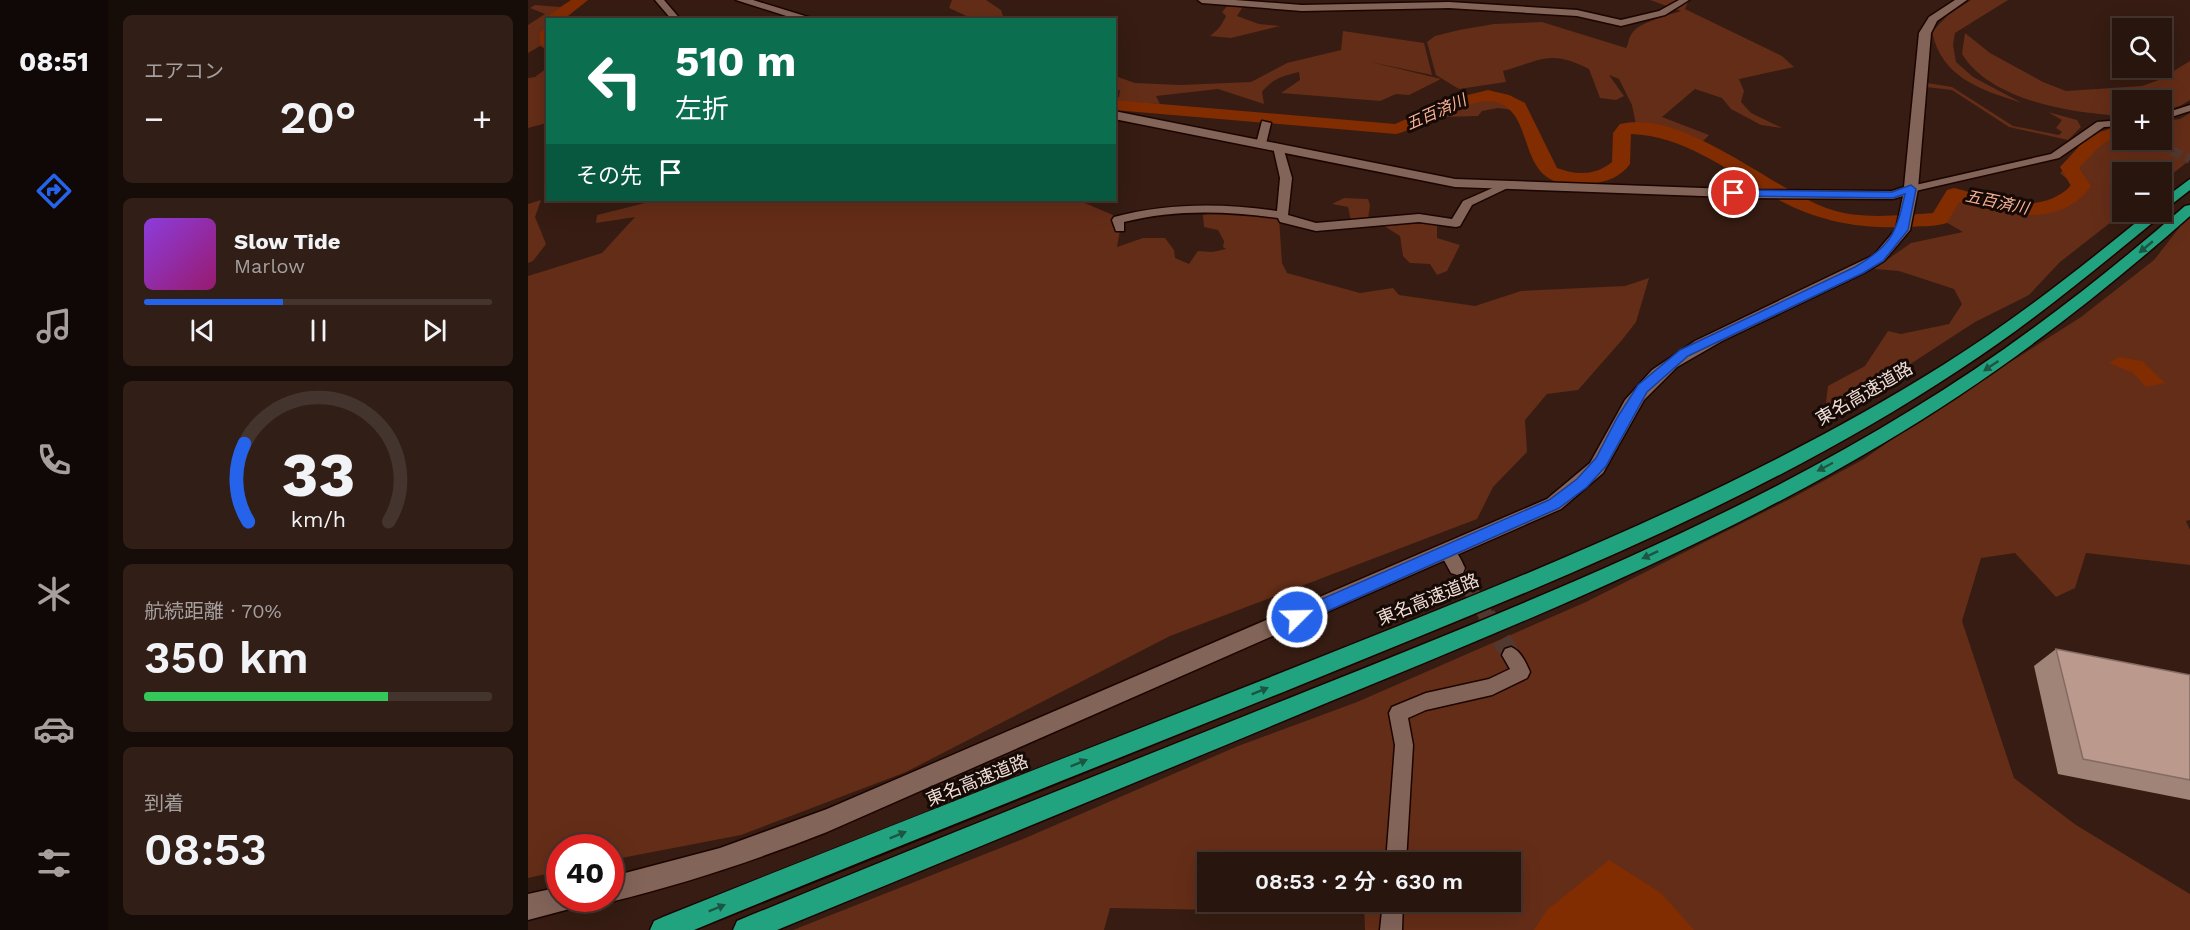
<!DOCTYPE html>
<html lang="ja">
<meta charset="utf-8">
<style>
:root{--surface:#28150e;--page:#301e17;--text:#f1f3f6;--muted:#a59f9e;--line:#44342e;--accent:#2563eb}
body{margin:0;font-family:"Work Sans","Noto Sans JP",sans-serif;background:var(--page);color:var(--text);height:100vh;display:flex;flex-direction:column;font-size:22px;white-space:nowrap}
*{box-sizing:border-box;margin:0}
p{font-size:20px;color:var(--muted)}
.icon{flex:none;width:33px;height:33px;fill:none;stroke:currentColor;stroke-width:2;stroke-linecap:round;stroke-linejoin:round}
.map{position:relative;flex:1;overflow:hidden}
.side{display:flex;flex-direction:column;gap:15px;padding:15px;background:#160c08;width:420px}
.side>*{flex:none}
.banner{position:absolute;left:18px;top:18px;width:570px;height:183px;border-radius:0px;box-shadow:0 6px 24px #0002,0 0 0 2px var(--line);background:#0b6e4f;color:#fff;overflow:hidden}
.controls{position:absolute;left:1584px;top:18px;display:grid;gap:12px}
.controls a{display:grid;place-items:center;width:60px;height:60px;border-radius:0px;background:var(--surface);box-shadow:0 6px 24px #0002,0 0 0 2px var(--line);font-size:30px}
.speed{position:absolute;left:18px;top:834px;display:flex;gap:12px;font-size:30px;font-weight:700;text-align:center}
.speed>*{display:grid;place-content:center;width:78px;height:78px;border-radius:50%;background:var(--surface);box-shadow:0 6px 24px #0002,0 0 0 2px var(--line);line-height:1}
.speed .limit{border:9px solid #d22;background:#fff;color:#111}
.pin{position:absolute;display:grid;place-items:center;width:51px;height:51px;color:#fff;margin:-26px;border:3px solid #fff;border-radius:50%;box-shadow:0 2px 6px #0007}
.me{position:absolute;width:66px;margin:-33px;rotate:67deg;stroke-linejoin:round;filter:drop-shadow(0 0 4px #0008)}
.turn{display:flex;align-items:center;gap:21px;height:126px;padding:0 30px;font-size:27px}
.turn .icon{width:78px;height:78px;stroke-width:2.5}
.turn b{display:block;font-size:42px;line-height:51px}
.then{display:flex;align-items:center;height:57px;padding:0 30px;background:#0003;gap:12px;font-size:22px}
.big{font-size:45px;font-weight:600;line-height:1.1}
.side .card{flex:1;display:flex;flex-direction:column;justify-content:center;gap:9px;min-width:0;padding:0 21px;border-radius:9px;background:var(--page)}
.side .dial{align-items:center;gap:0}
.dial svg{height:156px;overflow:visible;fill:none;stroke:var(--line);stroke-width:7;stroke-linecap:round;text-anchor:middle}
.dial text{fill:var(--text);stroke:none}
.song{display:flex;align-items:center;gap:18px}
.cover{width:72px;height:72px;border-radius:9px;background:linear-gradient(135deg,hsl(270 70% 55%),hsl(320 70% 35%))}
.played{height:6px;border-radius:3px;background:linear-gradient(90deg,var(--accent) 40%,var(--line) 40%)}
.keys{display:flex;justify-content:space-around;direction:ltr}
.heat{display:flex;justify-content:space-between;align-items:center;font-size:33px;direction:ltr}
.charge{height:9px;border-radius:4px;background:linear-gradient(90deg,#34c759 70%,var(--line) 0)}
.trip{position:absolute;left:669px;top:852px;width:324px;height:60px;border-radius:0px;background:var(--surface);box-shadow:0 6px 24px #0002,0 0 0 2px var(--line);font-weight:600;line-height:60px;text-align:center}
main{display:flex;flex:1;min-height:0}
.tabs{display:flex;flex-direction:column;width:108px;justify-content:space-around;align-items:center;background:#100806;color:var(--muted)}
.tabs .icon{width:42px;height:42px}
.tabs .current{color:var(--accent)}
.tabs b{font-size:27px;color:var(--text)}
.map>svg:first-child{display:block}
</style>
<main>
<nav class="tabs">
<b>08:51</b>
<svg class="icon current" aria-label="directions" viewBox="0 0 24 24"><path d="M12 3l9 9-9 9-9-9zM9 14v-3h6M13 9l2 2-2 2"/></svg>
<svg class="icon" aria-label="music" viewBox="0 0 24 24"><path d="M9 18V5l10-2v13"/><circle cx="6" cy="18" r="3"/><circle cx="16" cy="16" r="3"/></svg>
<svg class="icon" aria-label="phone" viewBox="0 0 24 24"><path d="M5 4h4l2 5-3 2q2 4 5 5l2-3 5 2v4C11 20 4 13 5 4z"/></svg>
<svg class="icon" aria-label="climate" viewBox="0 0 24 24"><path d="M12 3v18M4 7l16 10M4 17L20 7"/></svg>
<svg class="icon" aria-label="car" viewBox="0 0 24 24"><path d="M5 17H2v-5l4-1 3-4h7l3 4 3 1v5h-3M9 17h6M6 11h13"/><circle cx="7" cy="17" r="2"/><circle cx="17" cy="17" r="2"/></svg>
<svg class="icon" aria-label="filters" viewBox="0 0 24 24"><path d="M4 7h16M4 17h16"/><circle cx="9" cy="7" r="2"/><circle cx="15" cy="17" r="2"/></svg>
</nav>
<section class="side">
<div class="card"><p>エアコン</p>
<div class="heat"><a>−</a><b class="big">20°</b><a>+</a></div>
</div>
<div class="card">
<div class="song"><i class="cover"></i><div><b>Slow Tide</b><p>Marlow</p></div></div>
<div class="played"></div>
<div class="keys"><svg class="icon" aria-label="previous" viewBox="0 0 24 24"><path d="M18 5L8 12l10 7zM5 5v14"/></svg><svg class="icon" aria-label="pause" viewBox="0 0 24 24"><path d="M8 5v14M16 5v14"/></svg><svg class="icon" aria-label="next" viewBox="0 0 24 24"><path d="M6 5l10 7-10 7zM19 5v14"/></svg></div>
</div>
<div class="card dial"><svg viewBox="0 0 100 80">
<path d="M14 69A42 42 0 1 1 86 69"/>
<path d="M14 69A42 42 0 0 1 12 29" stroke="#2563eb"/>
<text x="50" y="56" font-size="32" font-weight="700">33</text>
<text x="50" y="72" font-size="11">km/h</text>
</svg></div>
<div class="card"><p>航続距離 · 70%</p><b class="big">350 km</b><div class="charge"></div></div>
<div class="card"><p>到着</p><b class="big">08:53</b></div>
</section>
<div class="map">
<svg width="1662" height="930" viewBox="0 0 1662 930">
<rect width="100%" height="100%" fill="#361c12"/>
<g fill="#642d17">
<polygon points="44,0 52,0 48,3 57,0 32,19 20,20 19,50 12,46 0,53 0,25 17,14 2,8 7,5 32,7"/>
<polygon points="424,0 458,0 473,10 476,19 445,19 421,8"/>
<path d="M1122 0H1161L1157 9 1254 56 1266 67 1211 79 1216 91 1213 102 1223 113 1254 128 1233 125 1203 109 1194 98 1167 89 1134 117 1181 135 1172 144 1139 130 1108 125 1104 105 1091 79 1081 75 1096 96 1088 100 1072 98 1061 69C1022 49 1014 60 975 71L978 82 931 89 908 75 899 42 907 36 931 30 966 24 1014 22 1098 48C1101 43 1100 39 1103 35 1109 22 1142 15 1153 11Z"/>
<path d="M1443 0H1480L1427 33 1425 45 1428 62 1445 77 1494 103C1453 90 1414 78 1404 32L1420 15Z"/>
<path d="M701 4 716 5 709 16 731 24 752 26 703 38 682 36C690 30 694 25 698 16L694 12Z"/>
<path d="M815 31 896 43 904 75 843 62 913 79 881 95 868 94 852 101 753 93 772 80 771 72C755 76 745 78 734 92L736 104 690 89 628 96 632 104 587 101V98L591 97 592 90H587V76L607 83 652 85 723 82 759 63 813 50Z"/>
<path d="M1437 33 1462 53 1515 82 1538 91 1614 86 1631 80 1662 61V100L1652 106 1634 111V100H1594V116C1544 113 1463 101 1434 54Z"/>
<polygon points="19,68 19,123 0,128 0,78 7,77"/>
<polygon points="1399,83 1424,87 1485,126 1531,135 1534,132 1528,128 1534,120 1520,112 1549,120 1553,127 1540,140 1481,127 1424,90 1398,87"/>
<polygon points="944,97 963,98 986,106 985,110 970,108 954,111 950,116 913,117 921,108"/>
<path d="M1662 113V160L1634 182V172H1594L1596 212 1532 262 1501 295 1447 322 1347 387 1315 402 1296 418 1300 386 1337 366 1360 331 1373 334 1421 324 1434 304 1426 289 1371 271 1346 269 1383 243 1435 232 1416 221 1429 196 1497 210 1528 205 1544 183 1532 173 1551 157 1550 146C1566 133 1574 125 1594 134V140H1609L1636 151 1642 144 1634 138V121L1652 119Z"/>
<polygon points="816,198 840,199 842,205 840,219 823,221 820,207 804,204"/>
<polygon points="13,200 7,217 18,244 5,261 0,263 0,204"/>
<polygon points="121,200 550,200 594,219 589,247 615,238 637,238 646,250 647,258 661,264 670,251 684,252 698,249 695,247 696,241 690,230 676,227 675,215 696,211 751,217 754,263 759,273 832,293 865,288 871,295 947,306 993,291 1097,286 1121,278 1108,322 1094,340 1050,390 1019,394 997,420 999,452 965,487 949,519 642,636 378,772 213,835 83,860 82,848 32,848 31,871 0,878 0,276 74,253 107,217 68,223 69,215 121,202"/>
<polygon points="1662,214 1662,520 1658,521 1662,530 1662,565 1558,553 1547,588 1528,597 1487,553 1453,558 1434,621 1486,778 1548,825 1662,894 1662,930 837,930 836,902 982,902 982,862 680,862 680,902 719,902 690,910 582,908 576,930 265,930 495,839 710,746 829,702 1058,602 1264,498 1336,459 1393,419 1553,317 1626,260"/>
<polygon points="876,223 909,224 909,238 932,245 919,271 909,275 902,264 882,263 875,256 872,236 856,226"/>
</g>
<g fill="#822c02">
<polygon points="1591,357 1614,361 1637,383 1618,387 1605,373 1581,363"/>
<polygon points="1081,860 1133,893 1166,930 1006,930 1019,910"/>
</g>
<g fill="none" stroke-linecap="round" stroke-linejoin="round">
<g fill="#822c02" fill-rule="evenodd">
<polygon points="43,0 60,0 35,20 20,20 19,23 16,20 19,17"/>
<polygon points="20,27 20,49 12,44 12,32"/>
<path d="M960 90 981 95 997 103 1029 168C1048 175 1067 176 1084 162L1085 133 1092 124C1155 108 1242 188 1301 209 1333 220 1371 215 1405 213L1419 190 1426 188C1465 198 1509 218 1543 186L1532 167 1558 139 1583 128 1594 131V140H1601L1594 142 1583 139 1571 147 1551 168 1563 186C1532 230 1474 214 1431 202L1419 223C1406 227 1392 226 1378 227 1327 229 1283 220 1239 193 1196 168 1155 136 1103 134L1102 164C1093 177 1078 182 1063 184 983 195 1012 119 971 103 945 93 896 128 868 134L586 110V100L867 124 923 99Z"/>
</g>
<polyline stroke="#52392f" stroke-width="10" stroke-dasharray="10 5" stroke-linecap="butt" points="1630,145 1662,159"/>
<polyline stroke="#52392f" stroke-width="15" stroke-dasharray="15 8" stroke-linecap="butt" points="929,568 959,617"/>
<polyline stroke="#52392f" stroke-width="19" stroke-dasharray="19 10" stroke-linecap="butt" points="958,615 983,655"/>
<defs>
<g id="minor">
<polygon points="127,0 136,0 153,20 144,20"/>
<polygon points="670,0 707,0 774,5 921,2 1049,10 1093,20 1131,11 1151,0 1161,0 1137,15 1093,26 1049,16 921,8 774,11 674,3"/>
<polygon points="1662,105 1662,111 1634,120 1634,114"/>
<polygon points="1594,120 1594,126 1576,127 1531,158 1383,192 1377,189 1383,186 1523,154 1569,122"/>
<polygon points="734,121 743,123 738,144 733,147 728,144"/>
<polygon points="1615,140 1627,140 1635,145 1630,148"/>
<path d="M750 144 755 147 764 178 760 215 788 223 891 214 924 219 935 201 976 183 980 182 986 185 944 205 932 226 928 227 891 222 788 231 752 222 750 218C699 211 646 209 596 222V231H588L584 220 586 217C639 203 694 203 749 211L752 178 745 147Z"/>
<path d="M920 546C929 549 933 560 937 568L935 573 929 575 923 573 912 553 914 548Z"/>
<path d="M983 647C993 651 998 663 1002 672L999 678 964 695 898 710 880 718 885 745 878 862H858L867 745 861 713 864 707 898 693 961 679 982 669 974 655 977 649Z"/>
<polygon points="855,902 875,902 874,930 852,930"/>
</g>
<g id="tertiary">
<polygon points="208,0 225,0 290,20 271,20"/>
<path d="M1427 0H1439L1409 21 1403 33 1390 189 1382 230 1356 261 1336 273 1194 341 1149 367 1116 400 1075 473 1033 509 299 832C228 860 156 884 82 902L73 899 82 898V877L192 848 299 809 1019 499 1062 463 1097 400 1124 370 1167 341 1346 255 1368 229 1375 196 1365 199 1229 198 927 187 586 119V111L927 179 1229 190 1364 191 1376 187 1391 33 1401 17Z"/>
<polygon points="32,887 32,898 52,898 49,907 0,920 0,894"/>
</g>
<g id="motorway">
<path d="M1662 179V190L1635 211 1634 215C1568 269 1502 324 1431 370 1227 505 995 594 770 686 569 767 367 847 166 930H122L126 921 135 917C338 835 542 756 745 676 973 585 1206 496 1415 365 1487 320 1555 266 1621 212H1634V200Z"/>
<path d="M1662 205V216C1566 301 1464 379 1354 444 1177 549 986 626 796 704 614 780 431 855 249 930H205L209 921C400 842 592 766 784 689 988 607 1195 526 1383 410 1480 351 1571 281 1657 206Z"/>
</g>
</defs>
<use href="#minor" stroke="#1c0501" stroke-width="3"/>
<use href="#tertiary" stroke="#1c0501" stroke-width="3"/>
<use href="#motorway" stroke="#1c0501" stroke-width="3"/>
<use href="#minor" fill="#836459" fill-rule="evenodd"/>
<use href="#tertiary" fill="#836459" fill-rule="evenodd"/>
<use href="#motorway" fill="#22a37f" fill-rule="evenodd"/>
</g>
<polygon fill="#a18478" points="1528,649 1662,675 1662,800 1530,774 1506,666"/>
<polygon fill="#bb998c" stroke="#836b62" stroke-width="1.5" points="1528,649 1662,675 1662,780 1555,759"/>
<defs><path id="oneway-solid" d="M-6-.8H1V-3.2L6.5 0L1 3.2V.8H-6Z" transform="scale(1.5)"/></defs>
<g fill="#1c5642">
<use href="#oneway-solid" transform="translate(1618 247) rotate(140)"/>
<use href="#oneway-solid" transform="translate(1463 366) rotate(146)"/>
<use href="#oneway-solid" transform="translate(1297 467) rotate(152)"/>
<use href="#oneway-solid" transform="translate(1122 555) rotate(155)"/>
<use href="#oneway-solid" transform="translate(732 691) rotate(-22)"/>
<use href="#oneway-solid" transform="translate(551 763) rotate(-22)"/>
<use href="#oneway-solid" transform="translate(370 835) rotate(-22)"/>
<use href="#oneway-solid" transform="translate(189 908) rotate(-22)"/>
</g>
<path fill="#2563eb" stroke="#184099" stroke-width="1.5" d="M1383 185 1388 189 1380 230 1355 261 1335 273 1160 356 1119 392 1078 466 1059 487 1031 508 775 622H764L761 617 764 612 1021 500 1049 479 1068 458 1089 418 1110 385 1152 350 1327 267C1363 246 1368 234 1377 194L1365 198 1206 196 1201 193 1202 190 1364 192Z"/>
<g text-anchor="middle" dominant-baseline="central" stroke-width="6" stroke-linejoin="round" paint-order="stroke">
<g font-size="16" font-style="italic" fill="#fab196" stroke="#150a06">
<text transform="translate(908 112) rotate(-24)">五百済川</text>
<text transform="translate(1469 202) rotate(12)">五百済川</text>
</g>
<g font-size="18" fill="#efddd6" stroke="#150a06">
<text transform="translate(1336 393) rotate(-30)">東名高速道路</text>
<text transform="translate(900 599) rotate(-22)">東名高速道路</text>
<text transform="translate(449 780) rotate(-22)">東名高速道路</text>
</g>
</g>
</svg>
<div class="controls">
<a><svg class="icon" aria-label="search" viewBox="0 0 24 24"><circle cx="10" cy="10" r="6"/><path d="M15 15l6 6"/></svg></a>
<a>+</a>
<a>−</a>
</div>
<div class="speed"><div class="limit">40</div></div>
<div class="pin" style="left:1206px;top:193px;background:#d93025"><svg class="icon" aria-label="arrive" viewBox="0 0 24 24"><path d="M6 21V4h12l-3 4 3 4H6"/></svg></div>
<svg class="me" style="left:769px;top:617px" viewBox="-20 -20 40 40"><circle r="17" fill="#2563eb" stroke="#fff" stroke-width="3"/><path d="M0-11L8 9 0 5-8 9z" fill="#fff"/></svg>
<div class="trip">08:53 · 2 分 · 630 m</div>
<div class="banner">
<div class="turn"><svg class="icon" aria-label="left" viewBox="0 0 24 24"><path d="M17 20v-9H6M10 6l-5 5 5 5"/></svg><div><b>510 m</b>左折</div></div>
<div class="then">その先<svg class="icon" aria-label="arrive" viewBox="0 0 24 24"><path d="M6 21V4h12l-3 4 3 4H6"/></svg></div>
</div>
</div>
</main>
